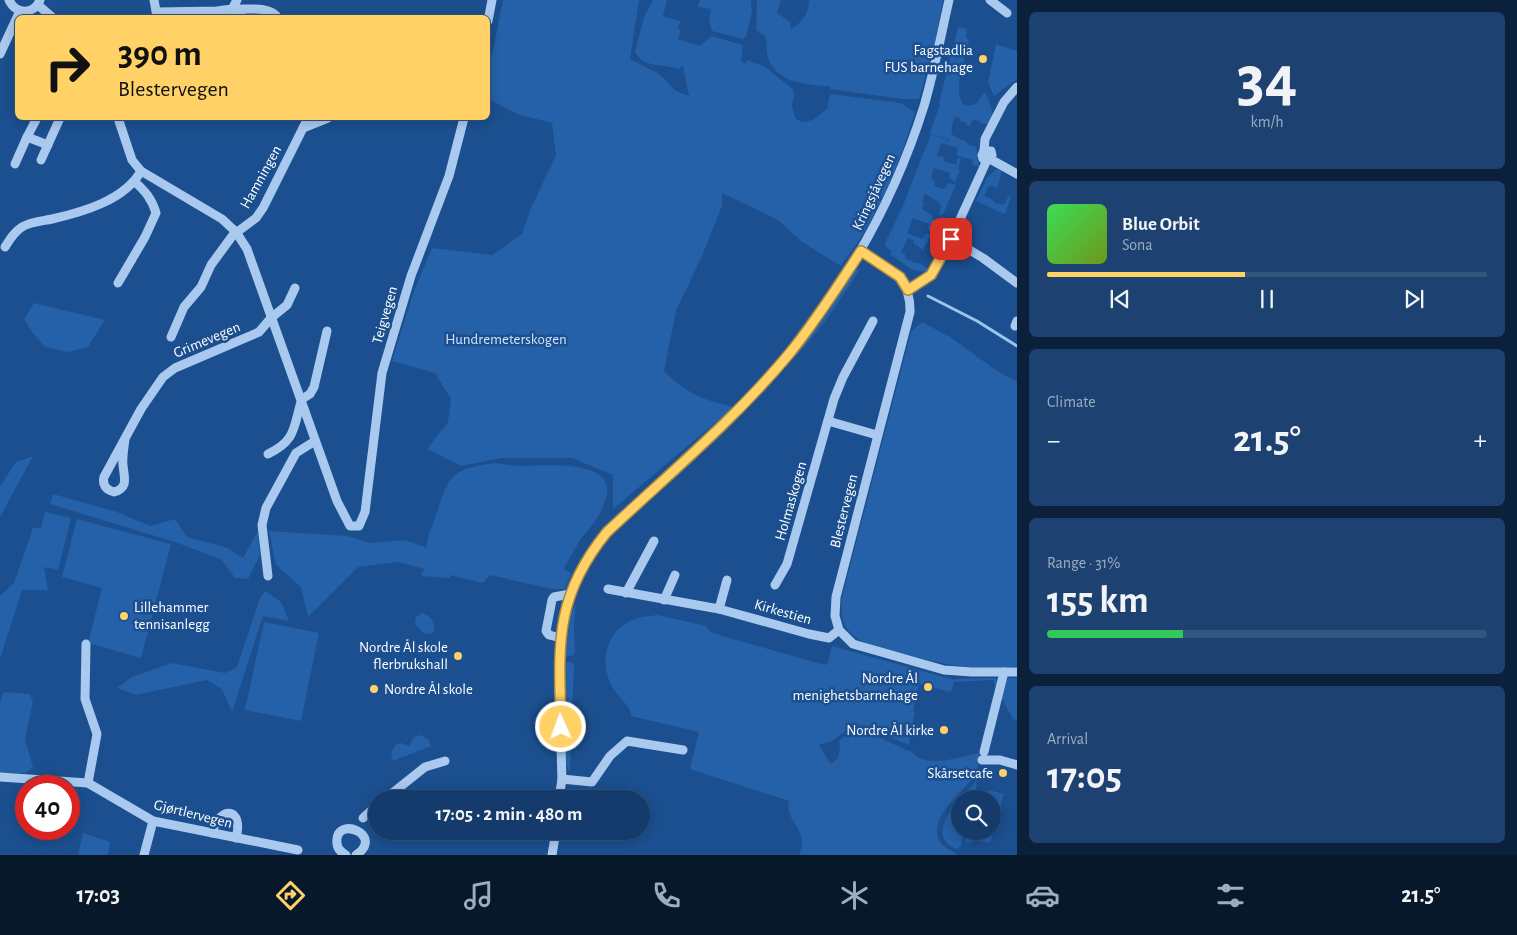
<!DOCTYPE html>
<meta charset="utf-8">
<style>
:root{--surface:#143b6b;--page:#1d4271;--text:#f1f3f6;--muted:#9dadc1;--line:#33557e;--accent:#ffd166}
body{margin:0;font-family:"Alegreya Sans",sans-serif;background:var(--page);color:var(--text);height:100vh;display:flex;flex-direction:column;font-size:19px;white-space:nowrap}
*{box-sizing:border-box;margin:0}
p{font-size:16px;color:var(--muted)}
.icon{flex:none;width:28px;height:28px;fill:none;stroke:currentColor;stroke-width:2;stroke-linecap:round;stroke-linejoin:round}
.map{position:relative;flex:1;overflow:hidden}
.side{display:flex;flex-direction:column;gap:12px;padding:12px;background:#0b203b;width:500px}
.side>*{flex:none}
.guide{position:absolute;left:15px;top:15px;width:475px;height:105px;border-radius:8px;box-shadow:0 2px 12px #0003,0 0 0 1px var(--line);background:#ffd166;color:#111;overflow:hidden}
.fabs{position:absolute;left:951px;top:790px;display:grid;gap:10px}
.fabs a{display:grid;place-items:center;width:50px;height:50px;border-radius:50%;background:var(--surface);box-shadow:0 2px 12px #0003,0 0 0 1px var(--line);font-size:25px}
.speed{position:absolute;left:15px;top:775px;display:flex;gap:10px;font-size:25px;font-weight:700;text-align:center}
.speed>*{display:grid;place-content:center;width:65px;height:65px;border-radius:50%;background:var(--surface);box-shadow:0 2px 12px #0003,0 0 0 1px var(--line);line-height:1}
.speed .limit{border:8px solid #d22;background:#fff;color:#111}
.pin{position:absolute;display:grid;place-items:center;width:42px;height:42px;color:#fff;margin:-21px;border-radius:10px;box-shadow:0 2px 8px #0006}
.me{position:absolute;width:55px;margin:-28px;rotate:358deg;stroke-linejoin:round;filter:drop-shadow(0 0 4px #0008)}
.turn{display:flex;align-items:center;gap:18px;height:105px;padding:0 20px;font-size:22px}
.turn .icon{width:65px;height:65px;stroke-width:2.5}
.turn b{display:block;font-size:35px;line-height:42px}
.big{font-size:38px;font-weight:700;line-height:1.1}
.side .card{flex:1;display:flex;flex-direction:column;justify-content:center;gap:8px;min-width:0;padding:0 18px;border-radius:8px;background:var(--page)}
.side .dial{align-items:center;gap:0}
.dial b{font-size:65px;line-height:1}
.song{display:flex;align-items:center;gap:15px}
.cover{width:60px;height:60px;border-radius:8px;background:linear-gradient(135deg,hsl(130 70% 55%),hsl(80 70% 35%))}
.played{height:5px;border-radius:2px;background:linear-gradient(90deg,var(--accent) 45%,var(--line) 45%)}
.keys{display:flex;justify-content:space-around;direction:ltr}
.heat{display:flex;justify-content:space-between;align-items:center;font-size:28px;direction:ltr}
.charge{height:8px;border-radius:4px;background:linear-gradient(90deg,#34c759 31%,var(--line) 0)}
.trip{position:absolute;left:368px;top:790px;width:282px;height:50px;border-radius:25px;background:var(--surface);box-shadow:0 2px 12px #0003,0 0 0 1px var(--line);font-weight:700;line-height:50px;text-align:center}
.menu{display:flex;height:80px;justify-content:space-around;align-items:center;background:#08182b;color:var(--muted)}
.menu .icon{width:35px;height:35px}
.menu .current{color:var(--accent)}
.menu b{font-size:22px;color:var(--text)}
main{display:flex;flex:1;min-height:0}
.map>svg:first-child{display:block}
</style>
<main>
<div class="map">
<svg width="1017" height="855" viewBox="0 0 1017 855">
<rect width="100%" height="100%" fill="#1b4f8f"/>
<g fill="#2461a8">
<path d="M503 0H639L630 59 659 74 676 91 689 96 683 66 678 69C662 63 645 69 635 52L644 17 653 0H667L663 16 680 21 678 29 681 30 678 39 700 46 711 36 743 45 741 60 744 64 747 60 765 67 793 89 794 97 792 105 795 118 802 122 813 120 827 109 830 94 894 102 902 104 915 112C903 154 886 196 863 234 857 245 848 255 841 266L802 242 778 220 722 193V206L702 256 676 311 664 371C684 392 705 401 734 407L613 509V475L572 458H502L461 466 427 449 448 422 451 399 435 373 392 361 414 291 432 248 492 255 522 234 531 208 556 155 552 123 517 114 488 99V75Z"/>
<polygon points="700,0 751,0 752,11 746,37 742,39 712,31 709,20 711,9 698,7"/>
<path d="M757 0H781L777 13 790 22 791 29C802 23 809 13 809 0H943L934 47 919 99H902L830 89V86C810 86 778 83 769 60 766 53 767 44 766 37L756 30Z"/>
<path d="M958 27 967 29 966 37 969 41C965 57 952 93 964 105 976 107 978 103 983 93H985C990 102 1002 128 980 123V119L979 121 973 119 970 126 967 125V123L960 121 961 119 955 117C949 134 949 136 966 141L968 144 976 147 979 167 972 164 973 160 958 156 957 153 958 148 941 143 937 156 944 157 943 161 957 165V158L961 159 958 169 960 170 955 182 949 178 950 173 934 168 931 178 935 182 934 186 944 189 949 183 956 185 943 214 938 216 942 206 939 204V202L925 194 922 202 924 203 922 209 933 216 932 219 937 220 945 217 953 222 951 228 936 229 932 233 927 229 929 224 913 218 907 233 922 239 927 233 931 235 923 250 913 243 914 240 908 238 901 252 905 254V258L915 263H920L929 270 926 272 912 270 890 254 892 252 885 246 886 241 902 208 931 134 947 140 949 143V140L930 133 940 104 939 103Z"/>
<polygon points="996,44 1017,51 1017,79 994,96 988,83"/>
<path d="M996 169 1002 171C999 177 1000 183 997 188L992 185 988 187 984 196 993 200V202L1004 205 1009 195 1011 196 1005 214 976 201 987 178Z"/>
<path d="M860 269C838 304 816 338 785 366L822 321 855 271Z"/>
<polygon points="34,303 105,320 88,347 68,352 45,347 32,332 24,319"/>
<path d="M922 322 950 337 997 371 1017 382V666C975 673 933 662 893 651 877 646 859 644 848 630 841 621 841 608 842 597L911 332Z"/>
<polygon points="33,456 0,517 0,486 16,462"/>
<path d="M495 463C504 464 513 466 522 466 542 466 605 459 607 489 608 496 604 504 601 511 596 522 588 529 581 539 575 548 569 559 564 569L571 573 565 589H551L490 575 483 583 450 575V578L422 576 421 573 425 569 398 562 358 567 308 617 301 587 276 565 269 531 347 536 370 543 405 540 427 548C426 537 432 528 435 518 449 476 449 469 495 463Z"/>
<polygon points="53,494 117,512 150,526 175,519 187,537 228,548 243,558 258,531 260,555 248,579 235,578 222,560 178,543 50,504"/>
<polygon points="45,512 71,518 58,570 44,567 48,590 22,590 0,659 0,596 14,583 33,528 41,528"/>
<polygon points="77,519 171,544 141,658 88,643 102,588 62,577"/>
<polygon points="265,591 281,602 289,621 263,616 232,712 222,689 207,680 136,695 117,688 132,677 171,663 225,673 237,667 260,598"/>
<polygon points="576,604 574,626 575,652 574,655 565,657 571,613"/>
<path d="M422 613C431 615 438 625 432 634L423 633 415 624 416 617Z"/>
<path d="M658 615 706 626 711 632 722 636 825 665 828 662 832 646 954 680 955 679 996 678 997 683 994 687V680L954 682 951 692 919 684 913 711 915 712 909 745 861 725C845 726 833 746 819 744L830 764C840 760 841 750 839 741 844 737 849 731 855 730 867 729 897 747 910 751 914 753 917 758 922 759 934 763 949 760 961 757 968 756 973 753 980 754 979 761 978 768 975 774 966 792 928 815 939 840 943 849 952 849 957 855H799C800 851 802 847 802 843 803 827 785 819 789 801L690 769 699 732 631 716 630 710C623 699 611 690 608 677 600 651 612 626 638 618 644 616 652 616 658 615Z"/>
<polygon points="264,622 319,633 301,721 245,710"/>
<polygon points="566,662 572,662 574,666 570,773 566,764"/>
<polygon points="1008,678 1017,678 1017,720 1013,719 1001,697 1005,682"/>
<polygon points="7,692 29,694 33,700 25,740 33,767 26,773 0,773 0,702 3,693"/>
<polygon points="420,735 428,739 431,746 393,761 391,754 395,745 401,743 409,746 414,737"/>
<path d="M976 781 977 786 972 799H960V831H964L961 845 958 849C920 836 963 796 976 781Z"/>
<polygon points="989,790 1004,794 991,841 989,843 977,840 969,843 965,842 968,831 992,831 992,799 975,799 976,792 987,795"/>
<polygon points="83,833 110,842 108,855 78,855"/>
</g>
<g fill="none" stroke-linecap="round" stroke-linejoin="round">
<polyline stroke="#9cc4f0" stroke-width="3" points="928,296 977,321 1017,346"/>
<g stroke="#a9c9ee" stroke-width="9">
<path d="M9 0C16 15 34 15 40 0"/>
<polyline points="154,0 157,17"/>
<polyline points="990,0 1007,13"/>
<polyline points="38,5 53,18"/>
<polyline points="157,12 217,11 232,9 237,0"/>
<path d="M244 18 232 9C245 10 270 5 278 18"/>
<polyline points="488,21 492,0"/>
<polyline points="0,54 20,11"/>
<polyline points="37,118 27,137 48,145"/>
<polyline points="118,118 132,160 141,171 222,219 236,232 247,249 337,501 350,526 359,526 365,512 382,373 411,276 449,176 464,118"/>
<polyline points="303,128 328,118"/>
<polyline points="984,151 985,139 1004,102 1017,87"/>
<polyline points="990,159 1017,174"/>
<polyline points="41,160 60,118"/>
<polyline points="15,164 27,137"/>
<polyline points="951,239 983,258 1017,283"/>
<path d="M5 247C10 239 14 232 22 227 30 222 43 221 52 219 83 212 125 200 141 171"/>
<path d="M861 251C887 269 911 275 910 312L836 597 835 616 839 630 853 644 944 670 972 672H1017"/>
<path d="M118 283 145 237 156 213C152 199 145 191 135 182"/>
<polyline points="908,290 931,275 951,239 987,160 992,155 991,151 984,151 982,155 983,159 987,160"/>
<polyline points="1015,326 1017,321"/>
<polyline points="171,337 184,307 201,287 211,265 233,235 256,218 263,208 308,118"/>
<polyline points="828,421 877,435"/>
<path d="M125 439C124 448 122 456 123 465 124 477 129 488 114 492 106 490 102 485 104 477L141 409 163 377 175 368 259 332 271 318 287 305 295 288"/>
<path d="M268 454C297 440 293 427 302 399L310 394 314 387 327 331"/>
<polyline points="268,576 262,525 266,508 296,453 315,441"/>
<polyline points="775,585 787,564 834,399 843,377 873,321"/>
<polyline points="608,589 719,609 809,634 829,638 839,630"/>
<polyline points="626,593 654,541"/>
<polyline points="664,600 675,575"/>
<polyline points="719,609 727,580"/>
<polyline points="561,638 549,635 546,631 552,600 554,597 570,594"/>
<polyline points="86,644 85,699 97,734 88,783"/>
<polyline points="984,752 1004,672"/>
<polyline points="982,760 1000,760 1017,765"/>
<polyline points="0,777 88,783 153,821 298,850"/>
<polyline points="562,779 592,782 610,756 627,741 683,750"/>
<polyline points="385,799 425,767 445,761"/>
<path d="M559 799 562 779C561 757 561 734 561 711 559 665 557 619 577 577 593 543 621 519 647 494 678 465 711 437 740 407 824 322 888 220 924 106 934 72 941 35 949 0"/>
<polyline points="363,818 376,806"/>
<path d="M212 833C221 803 244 809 236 838"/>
<polyline points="144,855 153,821"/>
<path d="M346 855C341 852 337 849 337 843 334 814 386 835 356 855"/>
<polyline points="552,855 556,831"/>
</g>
</g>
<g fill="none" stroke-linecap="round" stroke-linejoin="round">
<defs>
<path id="route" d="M561 727C559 647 553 598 607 532 669 474 735 419 789 354 816 321 838 286 861 251L900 277 908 290 931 275 951 239"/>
</defs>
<use href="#route" stroke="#a68842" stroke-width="12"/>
<use href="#route" stroke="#ffd166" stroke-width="9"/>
</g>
<g fill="#ffd166" stroke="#1b4f8f" stroke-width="2">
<circle cx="983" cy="59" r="5"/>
<circle cx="124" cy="616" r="5"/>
<circle cx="458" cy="656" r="5"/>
<circle cx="928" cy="687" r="5"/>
<circle cx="374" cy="689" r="5"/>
<circle cx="944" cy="730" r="5"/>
<circle cx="1003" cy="773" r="5"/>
</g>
<g text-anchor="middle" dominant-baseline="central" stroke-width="5" stroke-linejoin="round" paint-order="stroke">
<g font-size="15" fill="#fff" stroke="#1b4f8f" text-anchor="end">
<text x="973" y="50">Fagstadlia<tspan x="973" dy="17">FUS barnehage</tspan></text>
<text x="134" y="607" text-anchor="start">Lillehammer<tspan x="134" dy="17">tennisanlegg</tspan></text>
<text x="448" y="647">Nordre Ål skole<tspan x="448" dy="17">flerbrukshall</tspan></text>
<text x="918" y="678">Nordre Ål<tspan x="918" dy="17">menighetsbarnehage</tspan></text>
<text x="384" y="689" text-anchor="start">Nordre Ål skole</text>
<text x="934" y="730">Nordre Ål kirke</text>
<text x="993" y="773">Skårsetcafe</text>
</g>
<g font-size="15" fill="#fff" stroke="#1b4f8f">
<text transform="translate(261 177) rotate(-61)">Hamningen</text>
<text transform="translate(874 192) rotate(-65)">Kringsjåvegen</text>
<text transform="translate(385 315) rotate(-74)">Teigvegen</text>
<text transform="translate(207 340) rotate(-23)">Grimevegen</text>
<text transform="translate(791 501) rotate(-74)">Holmaskogen</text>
<text transform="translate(844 511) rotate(-76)">Blestervegen</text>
<text transform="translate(783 612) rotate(16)">Kirkestien</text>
<text transform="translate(193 814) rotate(14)">Gjørtlervegen</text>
</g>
<g font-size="15" fill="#cfe3fa" stroke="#1b4f8f">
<text x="506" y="339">Hundremeterskogen</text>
</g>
</g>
</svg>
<div class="fabs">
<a><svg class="icon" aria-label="search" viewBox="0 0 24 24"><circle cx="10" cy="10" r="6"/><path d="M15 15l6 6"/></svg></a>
</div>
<div class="speed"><div class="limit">40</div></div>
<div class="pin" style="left:951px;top:239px;background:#d93025"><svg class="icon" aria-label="arrive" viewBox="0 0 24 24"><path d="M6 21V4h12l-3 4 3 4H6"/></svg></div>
<svg class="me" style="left:561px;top:727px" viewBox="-20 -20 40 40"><circle r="17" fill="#ffd166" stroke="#fff" stroke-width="3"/><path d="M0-11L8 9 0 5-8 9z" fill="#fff"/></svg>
<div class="trip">17:05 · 2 min · 480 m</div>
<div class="guide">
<div class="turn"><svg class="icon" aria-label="right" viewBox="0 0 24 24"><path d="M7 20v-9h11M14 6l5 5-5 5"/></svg><div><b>390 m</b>Blestervegen</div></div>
</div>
</div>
<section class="side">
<div class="card dial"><b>34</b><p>km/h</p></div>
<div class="card">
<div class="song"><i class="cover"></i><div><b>Blue Orbit</b><p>Sona</p></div></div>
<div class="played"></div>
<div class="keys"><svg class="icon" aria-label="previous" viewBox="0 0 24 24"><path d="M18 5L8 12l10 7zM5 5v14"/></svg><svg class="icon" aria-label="pause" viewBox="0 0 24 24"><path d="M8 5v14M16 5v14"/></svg><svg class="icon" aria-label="next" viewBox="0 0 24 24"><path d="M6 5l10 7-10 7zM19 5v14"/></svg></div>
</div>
<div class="card"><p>Climate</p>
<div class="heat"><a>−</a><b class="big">21.5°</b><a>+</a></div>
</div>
<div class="card"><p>Range · 31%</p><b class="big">155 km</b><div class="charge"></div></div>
<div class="card"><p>Arrival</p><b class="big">17:05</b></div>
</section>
</main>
<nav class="menu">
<b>17:03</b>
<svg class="icon current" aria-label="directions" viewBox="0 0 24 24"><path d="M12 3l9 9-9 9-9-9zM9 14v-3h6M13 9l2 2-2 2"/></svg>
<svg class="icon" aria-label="music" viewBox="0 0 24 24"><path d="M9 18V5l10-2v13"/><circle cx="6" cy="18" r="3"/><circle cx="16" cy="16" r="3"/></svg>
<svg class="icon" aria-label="phone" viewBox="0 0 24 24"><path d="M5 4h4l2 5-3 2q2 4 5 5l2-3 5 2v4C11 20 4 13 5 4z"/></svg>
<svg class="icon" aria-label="climate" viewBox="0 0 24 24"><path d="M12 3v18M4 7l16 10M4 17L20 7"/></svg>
<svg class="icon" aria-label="car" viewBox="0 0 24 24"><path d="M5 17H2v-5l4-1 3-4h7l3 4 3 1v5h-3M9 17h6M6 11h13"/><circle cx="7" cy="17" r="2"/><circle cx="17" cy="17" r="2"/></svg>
<svg class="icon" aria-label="filters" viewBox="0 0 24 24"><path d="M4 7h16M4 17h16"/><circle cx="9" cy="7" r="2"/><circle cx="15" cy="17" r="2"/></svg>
<b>21.5°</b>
</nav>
